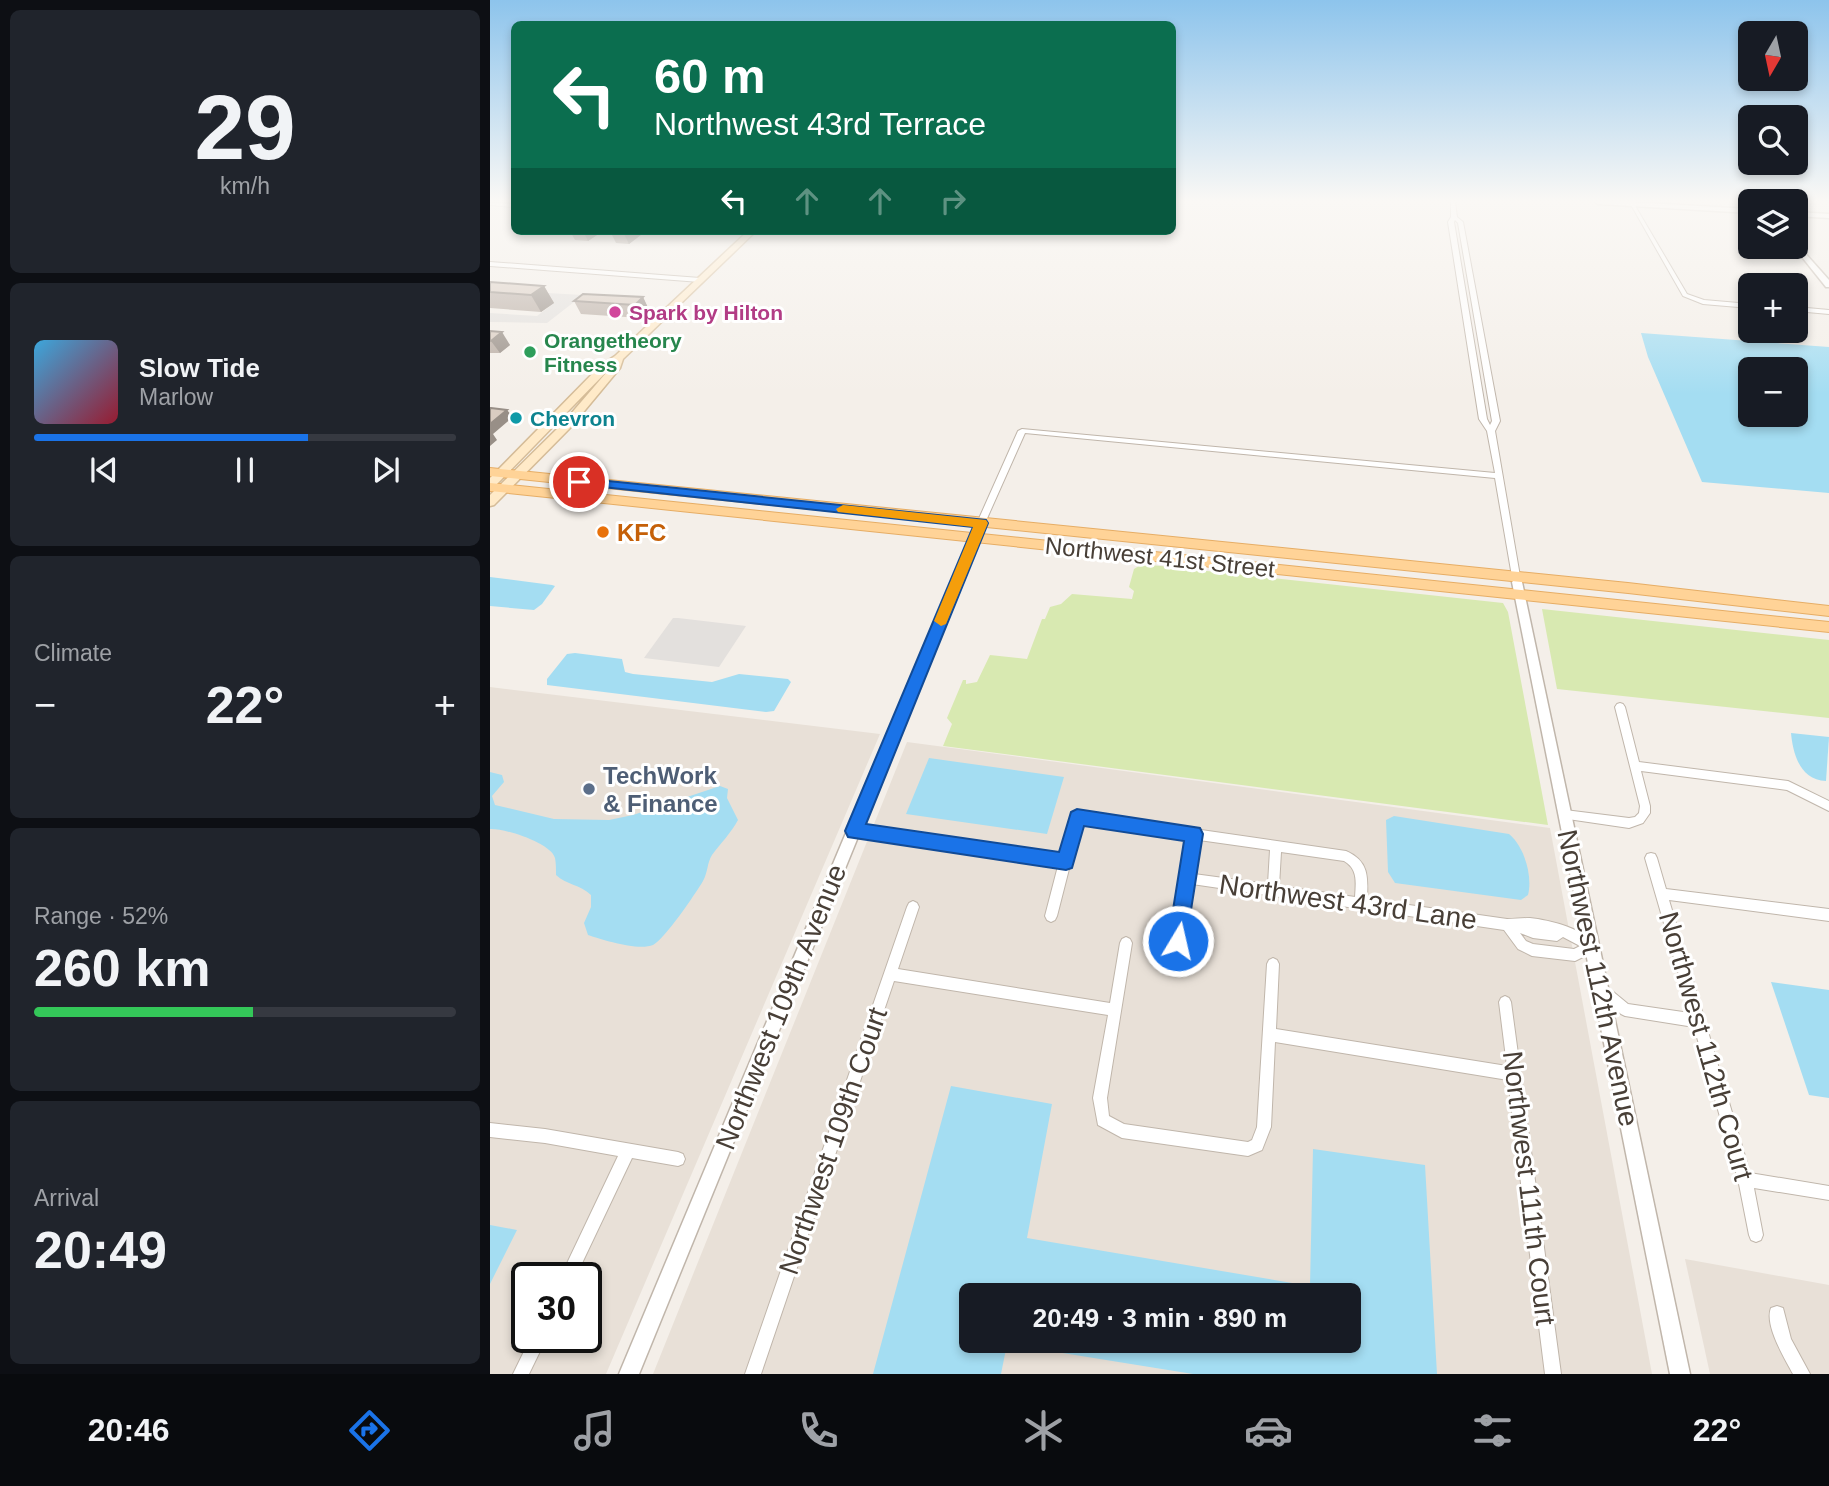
<!DOCTYPE html>
<meta charset="utf-8">
<style>
:root{--surface:#171b24;--page:#20242c;--text:#f1f3f6;--muted:#9ea1a6;--line:#363941;--accent:#1a73e8}
body{margin:0;font-family:Helvetica,sans-serif;background:var(--page);color:var(--text);height:100vh;display:flex;flex-direction:column;font-size:26px;white-space:nowrap}
*{box-sizing:border-box;margin:0}
p{font-size:23px;color:var(--muted)}
.icon{flex:none;width:38px;height:38px;fill:none;stroke:currentColor;stroke-width:2;stroke-linecap:round;stroke-linejoin:round}
.map{position:relative;flex:1;overflow:hidden}
.panel{display:flex;flex-direction:column;gap:10px;padding:10px;background:#0d0f14;width:490px}
.panel>*{flex:none}
.guide{position:absolute;left:21px;top:21px;width:665px;height:214px;border-radius:10px;box-shadow:0 4px 10px #0003;background:#0b6e4f;color:#fff;overflow:hidden}
.needle{width:46px;rotate:189deg}
.controls{position:absolute;left:1248px;top:21px;display:grid;gap:14px}
.controls a{display:grid;place-items:center;width:70px;height:70px;border-radius:10px;background:var(--surface);box-shadow:0 4px 10px #0003;font-size:35px}
.speed{position:absolute;left:21px;top:1262px;display:flex;gap:14px;font-size:35px;font-weight:700;text-align:center}
.speed>*{display:grid;place-content:center;width:91px;height:91px;border-radius:50%;background:var(--surface);box-shadow:0 4px 10px #0003;line-height:1}
.speed .limit{border:4px solid #111;border-radius:10px;background:#fff;color:#111}
.pin{position:absolute;display:grid;place-items:center;width:60px;height:60px;color:#fff;margin:-30px;border:4px solid #fff;border-radius:50%;box-shadow:0 2px 7px #0007}
.me{position:absolute;width:77px;margin:-38px;rotate:9deg;stroke-linejoin:round;filter:drop-shadow(0 0 5px #0008)}
.turn{display:flex;align-items:center;gap:24px;height:147px;padding:0 28px;font-size:32px}
.turn .icon{width:91px;height:91px;stroke-width:2.5}
.turn b{display:block;font-size:49px;line-height:60px}
.lanes{display:flex;align-items:center;height:66px;padding:0 28px;background:#0003;justify-content:center;gap:35px;direction:ltr}
.lanes .off{opacity:.35}
.big{font-size:52px;font-weight:600;line-height:1.1}
.panel .card{flex:1;display:flex;flex-direction:column;justify-content:center;gap:10px;min-width:0;padding:0 24px;border-radius:10px;background:var(--page)}
.panel .dial{align-items:center;gap:0}
.dial b{font-size:91px;line-height:1}
.song{display:flex;align-items:center;gap:21px}
.cover{width:84px;height:84px;border-radius:10px;background:linear-gradient(135deg,hsl(200 70% 55%),hsl(350 70% 35%))}
.played{height:7px;border-radius:4px;background:linear-gradient(90deg,var(--accent) 65%,var(--line) 65%)}
.keys{display:flex;justify-content:space-around;direction:ltr}
.heat{display:flex;justify-content:space-between;align-items:center;font-size:38px;direction:ltr}
.charge{height:10px;border-radius:5px;background:linear-gradient(90deg,#34c759 52%,var(--line) 0)}
.trip{position:absolute;left:469px;top:1283px;width:402px;height:70px;border-radius:10px;background:var(--surface);box-shadow:0 4px 10px #0003;font-weight:600;line-height:70px;text-align:center}
.tabs{display:flex;height:112px;justify-content:space-around;align-items:center;background:#090b0e;color:var(--muted)}
.tabs .icon{width:49px;height:49px}
.tabs .on{color:var(--accent)}
.tabs b{font-size:32px;color:var(--text)}
main{display:flex;flex:1;min-height:0}
.map>svg:first-child{display:block}
</style>
<main>
<section class="panel">
<div class="card dial"><b>29</b><p>km/h</p></div>
<div class="card">
<div class="song"><i class="cover"></i><div><b>Slow Tide</b><p>Marlow</p></div></div>
<div class="played"></div>
<div class="keys"><svg class="icon" aria-label="previous" viewBox="0 0 24 24"><path d="M18 5L8 12l10 7zM5 5v14"/></svg><svg class="icon" aria-label="pause" viewBox="0 0 24 24"><path d="M8 5v14M16 5v14"/></svg><svg class="icon" aria-label="next" viewBox="0 0 24 24"><path d="M6 5l10 7-10 7zM19 5v14"/></svg></div>
</div>
<div class="card"><p>Climate</p>
<div class="heat"><a>−</a><b class="big">22°</b><a>+</a></div>
</div>
<div class="card"><p>Range · 52%</p><b class="big">260 km</b><div class="charge"></div></div>
<div class="card"><p>Arrival</p><b class="big">20:49</b></div>
</section>
<div class="map">
<svg width="1339" height="1374" viewBox="0 0 1339 1374">
<rect width="100%" height="100%" fill="#f4efe9"/>
<g fill="#e8e0d7" fill-rule="evenodd">
<path d="M0 687 390 734 116 1374H0ZM37 1278H96V1337H37Z"/>
<path d="M417 742 1060 828 1162 1374H163ZM481 1295H859V1340H481Z"/>
<polygon points="1195,1259 1339,1285 1339,1374 1220,1374"/>
</g>
<g fill="#d8e9b1">
<polygon points="652,564 1013,603 1018,612 1058,825 453,746 462,724 457,718 473,680 476,680 476,684 487,682 500,655 537,659 552,619 555,619 560,607 571,604 582,594 642,599 644,591 639,587 644,569"/>
<polygon points="1052,609 1339,640 1339,718 1067,689"/>
</g>
<g fill="#e3e0dd">
<polygon points="57,293 93,295 57,323 0,322 0,313 47,316 64,303 47,301"/>
<polygon points="183,618 188,618 256,626 229,667 154,658"/>
</g>
<g fill="#a4ddf2" fill-rule="evenodd">
<path d="M1151 333 1339 347V493L1212 482 1158 357ZM1260 369H1306V415H1260Z"/>
<polygon points="0,577 62,585 65,586 52,604 44,610 0,606"/>
<polygon points="85,653 132,659 135,672 143,674 222,682 249,674 298,679 301,682 284,711 276,712 57,685 57,679 77,654"/>
<path d="M1301 733 1339 737 1336 781C1310 780 1303 754 1301 733Z"/>
<polygon points="439,758 574,777 557,834 416,814"/>
<path d="M0 772 12 775 14 782 2 796 5 805 64 819 119 820 143 815 230 786 238 789 237 798 248 820C241 833 231 843 222 855 217 863 218 872 213 881 206 893 174 940 163 945 148 951 113 940 98 935L94 923 101 907V895C90 884 76 885 66 875 66 870 66 863 65 858 61 843 14 828 0 829Z"/>
<path d="M904 816 1019 834C1034 846 1043 876 1038 895L1031 900 905 883 898 872 896 820Z"/>
<polygon points="1281,982 1339,990 1339,1098 1319,1095"/>
<path d="M461 1086 562 1104 537 1238 820 1286 823 1149 935 1165 947 1374H703L517 1344 511 1374H383ZM859 1295V1340H481V1295Z"/>
<polygon points="0,1225 27,1230 0,1284"/>
</g>
<g fill="none" stroke-linecap="round" stroke-linejoin="round">
<defs>
<g id="minor">
<path d="M961 202H965L967 217 973 222 1010 421 1005 431 1031 582 1030 584H1024L1023 582 1005 478 535 433 495 523 494 525H488L487 523 528 431 532 429 1005 473 997 431 989 419 958 222 961 217ZM965 220 968 223 1002 421 1000 425 997 419 964 222Z"/>
<polygon points="0,203 24,204 24,207 0,205"/>
<polygon points="1140,203 1144,204 1197,294 1214,300 1260,304 1260,308 1213,304 1193,296"/>
<polygon points="0,262 210,278 213,280 210,282 0,266"/>
<polygon points="1306,307 1339,310 1339,314 1306,311"/>
<polygon points="1130,703 1133,704 1135,707 1149,762 1298,781 1339,801 1339,811 1297,790 1151,771 1160,806 1160,813 1153,823 1139,828 1071,818 1070,815 1071,812 1075,810 1139,818 1145,817 1149,813 1150,806 1125,707 1127,704"/>
<path d="M587 812 856 851C879 861 878 877 877 899L1017 919C1025 919 1032 918 1040 918 1059 920 1097 929 1107 947L1105 951 1085 961 1042 956 1028 949 1014 930 702 884 694 941 692 945 688 947 684 945 682 941 698 838 591 822 567 916 565 920 561 922 557 920 555 916 568 866 364 836 360 834 358 831 360 828 364 826 571 856 582 817 583 814ZM709 840 780 850 778 884 704 874ZM791 852 854 861C868 869 866 882 865 897L789 886ZM1030 933 1043 938 1067 941 1073 937 1090 946 1084 949 1043 944 1036 941Z"/>
<polygon points="1161,853 1165,854 1167,858 1176,889 1339,909 1339,921 1179,900 1260,1173 1339,1186 1339,1200 1264,1188 1273,1235 1271,1240 1266,1242 1261,1240 1259,1235 1248,1179 1204,1027 1135,1016 1131,1014 1107,993 1105,989 1107,985 1111,983 1115,985 1138,1004 1200,1013 1155,858 1157,854"/>
<polygon points="423,901 427,903 429,907 408,969 620,1003 630,943 632,939 636,937 640,939 642,943 617,1098 619,1116 634,1124 758,1142 762,1140 767,1127 777,964 779,960 783,958 787,960 789,964 786,1029 1017,1066 1009,1002 1011,998 1015,996 1019,998 1021,1002 1071,1374 1055,1374 1018,1080 785,1042 781,1127 772,1150 758,1156 632,1138 608,1125 603,1098 618,1015 404,981 271,1374 255,1374 417,907 419,903"/>
<polygon points="0,1123 55,1129 188,1152 193,1154 195,1159 193,1164 188,1166 142,1158 85,1278 70,1278 128,1156 55,1143 0,1137"/>
<path d="M1287 1306 1293 1308 1301 1339 1320 1374H1303C1295 1359 1274 1325 1281 1308Z"/>
<polygon points="41,1337 57,1337 39,1374 23,1374"/>
</g>
<g id="tertiary">
<polygon points="1105,202 1140,202 1260,209 1260,213 1108,204"/>
<polygon points="1306,212 1339,214 1339,218 1306,216"/>
<polygon points="1306,243 1339,280 1339,287 1336,287 1304,247"/>
<polygon points="491,520 496,523 149,1374 129,1374 486,523"/>
<polygon points="1027,578 1032,582 1200,1374 1180,1374 1022,582"/>
</g>
<polygon id="secondary" points="258,231 266,231 133,359 130,368 81,427 4,505 0,506 0,495 73,423 122,366 4,487 0,488 0,478 111,365 125,356"/>
<g id="primary">
<polygon points="0,468 1138,583 1339,606 1339,616 1138,593 0,476"/>
<polygon points="0,483 1339,622 1339,632 0,491"/>
</g>
</defs>
<use href="#minor" stroke="#c0b6ab" stroke-width="2"/>
<use href="#tertiary" stroke="#c0b6ab" stroke-width="3"/>
<use href="#secondary" stroke="#d5bc98" stroke-width="3"/>
<use href="#primary" stroke="#e6ad65" stroke-width="2"/>
<use href="#minor" fill="#fff" fill-rule="evenodd"/>
<use href="#tertiary" fill="#fff" fill-rule="evenodd"/>
<use href="#secondary" fill="#ffeac8" fill-rule="evenodd"/>
<use href="#primary" fill="#ffd397" fill-rule="evenodd"/>
</g>
<g fill="#bbafa6">
<polygon points="80,231 113,231 98,241 85,240"/>
<polygon points="120,231 156,231 139,244 126,243"/>
<polygon points="0,282 54,286 64,303 51,312 0,308"/>
<polygon points="153,297 159,310 151,318 91,314 84,301"/>
<polygon points="0,331 20,345 10,353 0,353"/>
</g>
<g fill="#988f87">
<polygon points="93,231 113,231 98,241"/>
<polygon points="135,231 156,231 139,244 133,232"/>
<polygon points="54,286 64,303 51,312 41,295"/>
<polygon points="153,297 159,310 151,318 145,305"/>
<polygon points="12,332 20,345 10,353 1,341"/>
<polygon points="17,410 23,417 3,434 7,440 0,446 0,424"/>
</g>
<g fill="#d9ccc1" stroke="#988f87" stroke-width="2">
<polygon points="0,282 54,286 41,295 0,292"/>
<polygon points="93,294 153,297 145,305 84,301"/>
<polygon points="0,331 12,332 1,341 0,340"/>
<polygon points="0,408 1,408 17,410 0,424"/>
</g>
<linearGradient id="sky" x2="0" y2="1"><stop stop-color="#8dc4ec"/><stop offset="0.51" stop-color="#faf8f5"/><stop offset="1" stop-color="#faf8f5" stop-opacity="0"/></linearGradient>
<rect width="1339" height="394" fill="url(#sky)"/>
<polygon fill="#1a73e8" stroke="#114b97" stroke-width="2" points="89,478 496,520 498,523 376,824 569,852 581,812 587,809 710,828 713,834 695,948 688,951 681,948 678,941 694,841 594,826 582,868 576,870 358,837 355,831 483,527 85,484 83,482"/>
<polygon fill="#f59e0b" points="353,505 496,520 498,523 456,624 451,626 444,621 483,527 348,512 346,509"/>
<circle fill="#d1479c" stroke="#fff" stroke-width="2.5" cx="125" cy="312" r="7"/>
<circle fill="#2e9e5b" stroke="#fff" stroke-width="2.5" cx="40" cy="352" r="7"/>
<circle fill="#0f9aa8" stroke="#fff" stroke-width="2.5" cx="26" cy="418" r="7"/>
<circle fill="#e8710a" stroke="#fff" stroke-width="2.5" cx="113" cy="532" r="7"/>
<circle fill="#5c6f8a" stroke="#fff" stroke-width="2.5" cx="99" cy="789" r="7"/>
<g text-anchor="middle" dominant-baseline="central" stroke-width="6" stroke-linejoin="round" paint-order="stroke">
<g font-size="21" font-weight="bold" fill="#b23c85" stroke="#fff" text-anchor="start">
<text x="139" y="312">Spark by Hilton</text>
</g>
<g font-size="21" font-weight="bold" fill="#27864d" stroke="#fff" text-anchor="start">
<text x="54" y="340">Orangetheory<tspan x="54" dy="24">Fitness</tspan></text>
</g>
<g font-size="21" font-weight="bold" fill="#0d838f" stroke="#fff" text-anchor="start">
<text x="40" y="418">Chevron</text>
</g>
<g font-size="24" font-weight="bold" fill="#c56008" stroke="#fff" text-anchor="start">
<text x="127" y="532">KFC</text>
</g>
<g font-size="24" fill="#483f37" stroke="#fff">
<text transform="translate(670 557) rotate(6)">Northwest 41st Street</text>
</g>
<g font-size="24" font-weight="bold" fill="#4e5e75" stroke="#fff" text-anchor="start">
<text x="113" y="775">TechWork<tspan x="113" dy="28">&amp; Finance</tspan></text>
</g>
<g font-size="28" fill="#483f37" stroke="#fff">
<text transform="translate(858 902) rotate(8)">Northwest 43rd Lane</text>
<text transform="translate(1108 978) rotate(78)">Northwest 112th Avenue</text>
<text transform="translate(291 1007) rotate(-68)">Northwest 109th Avenue</text>
<text transform="translate(1216 1046) rotate(74)">Northwest 112th Court</text>
<text transform="translate(343 1141) rotate(-71)">Northwest 109th Court</text>
<text transform="translate(1039 1188) rotate(83)">Northwest 111th Court</text>
</g>
</g>
</svg>
<div class="controls">
<a><svg class="needle" viewBox="-14 -14 28 28"><path d="M0-13l5 13h-10z" fill="#e53935"/><path d="M0 13l5-13h-10z" fill="#9ea1a6"/></svg></a>
<a><svg class="icon" aria-label="search" viewBox="0 0 24 24"><circle cx="10" cy="10" r="6"/><path d="M15 15l6 6"/></svg></a>
<a><svg class="icon" aria-label="layers" viewBox="0 0 24 24"><path d="M12 4l9 5-9 5-9-5zM3 14l9 5 9-5"/></svg></a>
<a>+</a>
<a>−</a>
</div>
<div class="speed"><div class="limit">30</div></div>
<div class="pin" style="left:89px;top:482px;background:#d93025"><svg class="icon" aria-label="arrive" viewBox="0 0 24 24"><path d="M6 21V4h12l-3 4 3 4H6"/></svg></div>
<svg class="me" style="left:688px;top:941px" viewBox="-20 -20 40 40"><circle r="17" fill="#1a73e8" stroke="#fff" stroke-width="3"/><path d="M0-11L8 9 0 5-8 9z" fill="#fff"/></svg>
<div class="trip">20:49 · 3 min · 890 m</div>
<div class="guide">
<div class="turn"><svg class="icon" aria-label="left" viewBox="0 0 24 24"><path d="M17 20v-9H6M10 6l-5 5 5 5"/></svg><div><b>60 m</b>Northwest 43rd Terrace</div></div>
<div class="lanes"><svg class="icon" aria-label="left" viewBox="0 0 24 24"><path d="M17 20v-9H6M10 6l-5 5 5 5"/></svg><svg class="icon off" aria-label="ahead" viewBox="0 0 24 24"><path d="M12 20V5M6 11l6-6 6 6"/></svg><svg class="icon off" aria-label="ahead" viewBox="0 0 24 24"><path d="M12 20V5M6 11l6-6 6 6"/></svg><svg class="icon off" aria-label="right" viewBox="0 0 24 24"><path d="M7 20v-9h11M14 6l5 5-5 5"/></svg></div>
</div>
</div>
</main>
<nav class="tabs">
<b>20:46</b>
<svg class="icon on" aria-label="directions" viewBox="0 0 24 24"><path d="M12 3l9 9-9 9-9-9zM9 14v-3h6M13 9l2 2-2 2"/></svg>
<svg class="icon" aria-label="music" viewBox="0 0 24 24"><path d="M9 18V5l10-2v13"/><circle cx="6" cy="18" r="3"/><circle cx="16" cy="16" r="3"/></svg>
<svg class="icon" aria-label="phone" viewBox="0 0 24 24"><path d="M5 4h4l2 5-3 2q2 4 5 5l2-3 5 2v4C11 20 4 13 5 4z"/></svg>
<svg class="icon" aria-label="climate" viewBox="0 0 24 24"><path d="M12 3v18M4 7l16 10M4 17L20 7"/></svg>
<svg class="icon" aria-label="car" viewBox="0 0 24 24"><path d="M5 17H2v-5l4-1 3-4h7l3 4 3 1v5h-3M9 17h6M6 11h13"/><circle cx="7" cy="17" r="2"/><circle cx="17" cy="17" r="2"/></svg>
<svg class="icon" aria-label="filters" viewBox="0 0 24 24"><path d="M4 7h16M4 17h16"/><circle cx="9" cy="7" r="2"/><circle cx="15" cy="17" r="2"/></svg>
<b>22°</b>
</nav>
